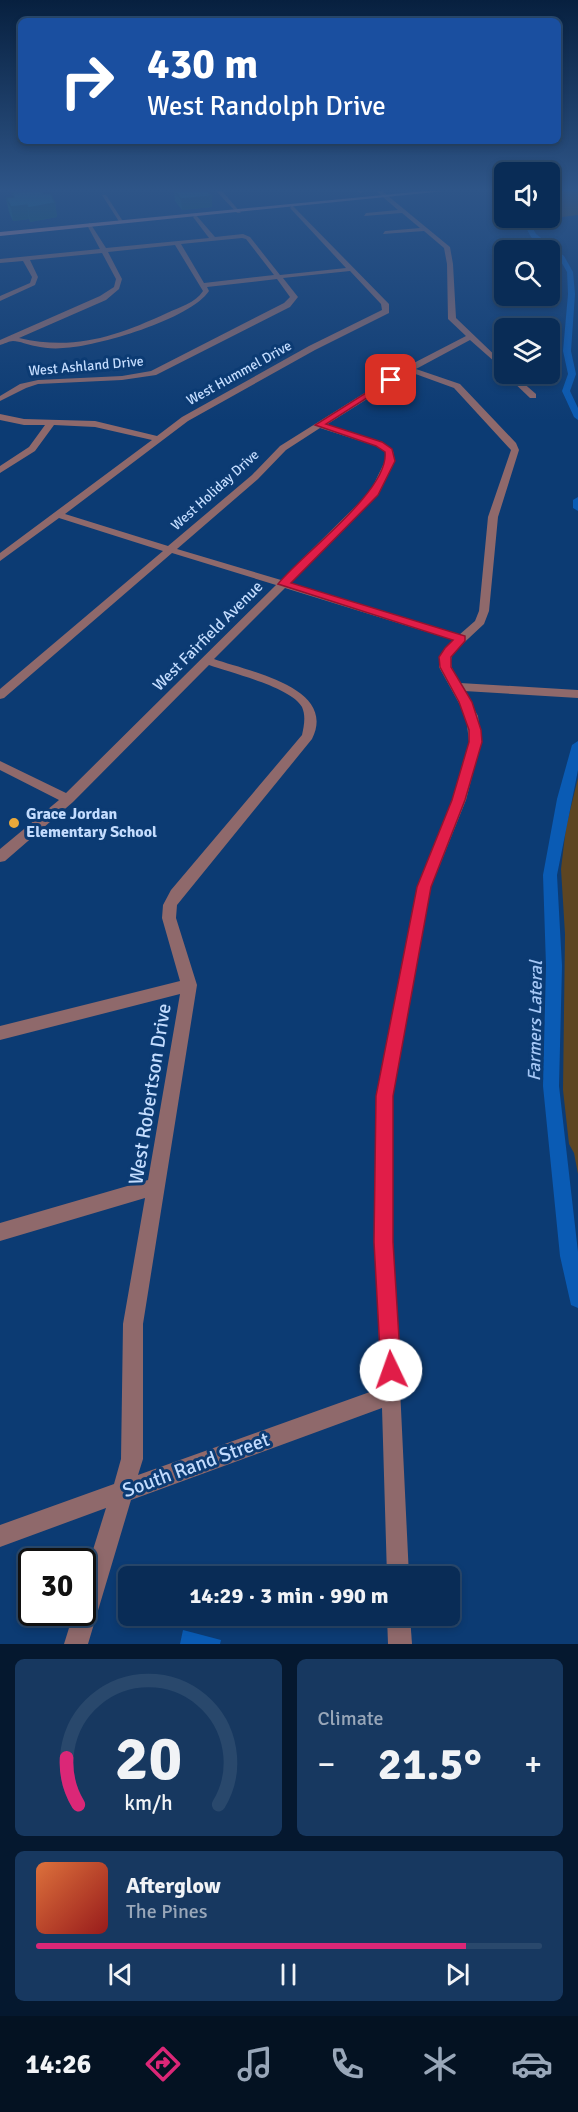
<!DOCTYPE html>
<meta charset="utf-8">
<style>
:root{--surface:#092c56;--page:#173860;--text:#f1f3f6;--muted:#99a7b9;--line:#29486c;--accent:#db2777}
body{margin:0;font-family:Signika,sans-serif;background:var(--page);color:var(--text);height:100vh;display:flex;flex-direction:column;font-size:22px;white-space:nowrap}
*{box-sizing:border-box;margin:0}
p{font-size:20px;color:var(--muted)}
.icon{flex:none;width:33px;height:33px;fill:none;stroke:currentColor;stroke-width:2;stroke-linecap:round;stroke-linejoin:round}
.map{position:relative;height:1644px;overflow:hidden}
.panel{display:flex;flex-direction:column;gap:15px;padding:15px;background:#05182f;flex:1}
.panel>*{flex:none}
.hud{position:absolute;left:18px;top:18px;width:543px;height:126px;border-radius:9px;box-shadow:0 3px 9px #0003,0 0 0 2px var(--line);background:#1a4fa0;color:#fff;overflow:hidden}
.buttons{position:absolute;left:494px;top:162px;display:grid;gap:12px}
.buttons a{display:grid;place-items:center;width:66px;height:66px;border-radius:9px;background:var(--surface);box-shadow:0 3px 9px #0003,0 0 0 2px var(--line);font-size:30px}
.speed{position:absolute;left:18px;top:1548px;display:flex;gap:12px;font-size:30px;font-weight:700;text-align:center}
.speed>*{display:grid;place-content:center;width:78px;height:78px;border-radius:50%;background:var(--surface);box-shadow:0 3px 9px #0003,0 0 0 2px var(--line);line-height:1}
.speed .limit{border:3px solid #111;border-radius:9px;background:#fff;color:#111}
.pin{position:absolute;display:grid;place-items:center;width:51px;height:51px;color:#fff;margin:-26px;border-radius:12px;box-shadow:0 3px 9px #0006}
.me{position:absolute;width:66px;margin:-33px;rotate:357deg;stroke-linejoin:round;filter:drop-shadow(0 0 4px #0008)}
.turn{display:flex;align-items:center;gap:21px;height:126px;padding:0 30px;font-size:27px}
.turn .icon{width:78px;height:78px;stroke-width:2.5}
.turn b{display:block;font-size:42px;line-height:51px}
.big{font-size:45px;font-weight:700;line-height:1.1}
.panel .widget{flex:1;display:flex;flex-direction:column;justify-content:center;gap:9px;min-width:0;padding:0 21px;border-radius:9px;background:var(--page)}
.panel .dial{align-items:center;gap:0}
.dial svg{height:156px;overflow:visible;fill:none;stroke:var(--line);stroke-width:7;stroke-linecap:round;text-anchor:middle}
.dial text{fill:var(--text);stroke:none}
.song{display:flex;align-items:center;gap:18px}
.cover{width:72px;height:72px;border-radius:9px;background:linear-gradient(135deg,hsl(20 70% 55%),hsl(0 70% 35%))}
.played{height:6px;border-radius:3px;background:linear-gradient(90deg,var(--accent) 85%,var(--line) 85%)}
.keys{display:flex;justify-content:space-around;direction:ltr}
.heat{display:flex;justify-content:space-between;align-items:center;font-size:33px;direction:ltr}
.panel .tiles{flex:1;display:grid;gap:15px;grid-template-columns:1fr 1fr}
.widget:last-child{grid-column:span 2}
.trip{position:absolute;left:118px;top:1566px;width:342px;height:60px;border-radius:9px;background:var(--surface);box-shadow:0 3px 9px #0003,0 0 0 2px var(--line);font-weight:700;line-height:60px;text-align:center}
.dock{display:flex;height:96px;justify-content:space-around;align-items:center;background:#041222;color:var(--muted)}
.dock .icon{width:42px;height:42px}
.dock .on{color:var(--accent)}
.dock b{font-size:27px;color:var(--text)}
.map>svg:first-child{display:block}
</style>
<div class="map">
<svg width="578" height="1644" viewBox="0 0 578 1644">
<rect width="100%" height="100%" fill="#0c3b73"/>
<g fill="#5d4522">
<polygon points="549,191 578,191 578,215 531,221 530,218 549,218"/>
<polygon points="578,778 578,1174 574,1153 569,1144 563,1090 565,934 561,869 566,827"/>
</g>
<polygon fill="#0a5bb4" points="183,1630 221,1640 220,1644 180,1644"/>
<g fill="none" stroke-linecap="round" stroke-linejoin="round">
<g fill="#0a5bb4" fill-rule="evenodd">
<polygon points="521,218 527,218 536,234 564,256 573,272 575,294 571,351 576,374 570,391 578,408 578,420 574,417 562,391 568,374 563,351 568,294 567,272 559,258 531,237"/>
<polygon points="578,497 578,511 573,508 573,500"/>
<polygon points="578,741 578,770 557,875 562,966 559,1086 578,1252 578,1308 571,1305 560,1256 543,1086 546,966 543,875 557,799 572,745"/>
</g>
<g fill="#8f696b" fill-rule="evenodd">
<polygon points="216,191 222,191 241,213 237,213"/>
<polygon points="355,191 364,191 361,193"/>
<path d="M376 191H382L450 247 453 264 456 318 504 364V370L470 340 416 369 460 384 516 443 519 450 498 517 489 611 484 624 454 652C447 664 454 673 460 683L578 690V698L464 691 478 716 481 742 466 800 431 887 392 1096 393 1242 409 1576H387L382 1408 131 1500 88 1644H64L74 1612H82V1585L106 1508 0 1547V1525L114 1484 121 1459 123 1324 145 1198 0 1241V1223L148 1180 180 994 0 1040V1026L180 981 162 918 163 905 171 890 302 735C304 726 306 716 302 707 291 687 231 673 209 665L73 802 5 861 0 862V849L59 800 0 770V761L66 793 276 585 172 553 4 698 0 699V689L163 551 59 518 0 561V553L152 440 95 427 54 425 35 451 0 473V466L29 447 45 425H24L0 420V414L24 419 95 421 157 436 182 417 309 346 382 310 381 304 350 271 283 278 298 297 290 307 156 375 122 380 38 384 26 388 0 401V396L20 384 38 380 122 376 151 371 284 303 290 297 277 279 207 287 209 291C191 319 96 347 63 348 54 349 44 348 35 346 28 345 20 341 13 341 9 341 4 344 0 345V340L100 296 114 287 116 279 102 253 30 260 38 277 35 285 0 301V296L30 283 32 277 23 261 0 263V259L100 249 87 225 90 223 106 248 209 238 193 217 196 215 215 237 243 234 250 237 280 275 346 268 290 208 292 205 389 304V313L315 350 188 421 65 514 168 546 252 475 280 446 406 367 466 336 448 319 447 264 444 248 424 231 383 234 385 231 420 228 402 213 364 216 366 213 398 210ZM242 238 246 239 274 275 204 283 181 244ZM175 245 203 291C195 303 180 307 167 313 117 336 75 351 19 338L106 300 119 289 122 279 108 252ZM410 372 454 388 511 450 488 517 479 611 475 621 459 635 290 583 377 495 395 461 393 451 382 442 326 425ZM320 428 376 446 385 452V461L370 492 281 580 177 549 258 479 286 450ZM285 588 453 640 439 657V667L466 716 469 742 452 800 417 887 376 1096 375 1242 381 1388 138 1475 143 1459V1324L197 985 176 918 177 905 312 739C338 687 247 671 214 659Z"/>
<polygon points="102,195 106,195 124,223 120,223"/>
<polygon points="505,374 513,374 536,394 536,398 530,398"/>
<polygon points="387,1616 410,1616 412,1644 388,1644"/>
</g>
<polygon fill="#e09498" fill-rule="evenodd" points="425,191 445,191 0,236 0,232"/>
</g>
<g fill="#126c6c">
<polygon points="174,191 212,207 182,210 175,201"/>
<polygon points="12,193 44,194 55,203 57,217 30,222 29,219 13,221 9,212 6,198 13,197"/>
</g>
<g fill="#0f5858">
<polygon points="212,196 212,207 182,210 181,199"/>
<polygon points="55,203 57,217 30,222 28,208"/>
<polygon points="27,205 29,219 13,221 11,207"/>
</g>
<g fill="#157d7e" stroke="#0f5858" stroke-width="1.5">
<polygon points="35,191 42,191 44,194 51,194 55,203 28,208 27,205 11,207 6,198 14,197 12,193"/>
<polygon points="174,191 207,191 212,196 181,199"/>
</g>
<linearGradient id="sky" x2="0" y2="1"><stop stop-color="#07203f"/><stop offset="0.45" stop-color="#2e5588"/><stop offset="1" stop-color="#2e5588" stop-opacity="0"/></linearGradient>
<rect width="578" height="421" fill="url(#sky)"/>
<path fill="#e11d48" stroke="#92132f" stroke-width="1.5" d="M388 379 395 380 326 424 382 442 392 449 395 461 378 495 291 583 465 636V641L451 657V667L472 702 481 730 482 742 465 800 431 887 393 1096V1242L401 1370 398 1377 391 1380 384 1377 381 1370 374 1242 376 1096 417 887 452 800 469 742V730L459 702 440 667 439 657 445 648 453 640 278 584C302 554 390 490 385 452L376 446 315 425Z"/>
<circle fill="#eba93a" stroke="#0c3b73" stroke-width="2" cx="14" cy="823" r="6"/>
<g text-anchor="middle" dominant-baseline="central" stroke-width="6" stroke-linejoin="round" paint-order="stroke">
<g font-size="14" fill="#c3dcfe" stroke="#0c3b73">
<text transform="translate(86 366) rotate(-5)">West Ashland Drive</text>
<text transform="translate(239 373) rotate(-29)">West Hummel Drive</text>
<text transform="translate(215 490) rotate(-42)">West Holiday Drive</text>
</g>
<g font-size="16" fill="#c3dcfe" stroke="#0c3b73">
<text transform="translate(208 636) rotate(-45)">West Fairfield Avenue</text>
</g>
<g font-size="16" font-weight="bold" fill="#c3dcfe" stroke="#0c3b73" text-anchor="start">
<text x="26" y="814">Grace Jordan<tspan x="26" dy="18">Elementary School</tspan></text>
</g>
<g font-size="18" font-style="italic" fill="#a5c7f6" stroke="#0c3b73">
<text transform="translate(535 1021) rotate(-89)">Farmers Lateral</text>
</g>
<g font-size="20" fill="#c3dcfe" stroke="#0c3b73">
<text transform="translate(150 1094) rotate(-81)">West Robertson Drive</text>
<text transform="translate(196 1465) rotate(-20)">South Rand Street</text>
</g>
</g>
</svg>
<div class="buttons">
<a><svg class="icon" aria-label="sound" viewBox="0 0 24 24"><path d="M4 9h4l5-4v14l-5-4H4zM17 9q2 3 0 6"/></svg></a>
<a><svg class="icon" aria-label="search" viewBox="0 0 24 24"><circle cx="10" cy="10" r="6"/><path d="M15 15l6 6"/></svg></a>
<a><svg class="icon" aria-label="layers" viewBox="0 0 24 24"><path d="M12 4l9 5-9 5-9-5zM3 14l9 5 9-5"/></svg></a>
</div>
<div class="speed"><div class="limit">30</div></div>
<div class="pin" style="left:391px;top:380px;background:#d93025"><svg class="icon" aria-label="arrive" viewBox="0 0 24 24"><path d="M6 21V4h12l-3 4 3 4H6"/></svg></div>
<svg class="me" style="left:391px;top:1370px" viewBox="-20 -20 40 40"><circle r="19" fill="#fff"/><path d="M0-13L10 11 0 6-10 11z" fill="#e11d48"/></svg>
<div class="trip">14:29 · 3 min · 990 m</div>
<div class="hud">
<div class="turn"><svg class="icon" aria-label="right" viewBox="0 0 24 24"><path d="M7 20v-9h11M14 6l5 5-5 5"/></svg><div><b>430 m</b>West Randolph Drive</div></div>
</div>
</div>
<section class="panel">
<div class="tiles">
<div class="widget dial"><svg viewBox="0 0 100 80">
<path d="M14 69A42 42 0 1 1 86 69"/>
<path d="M14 69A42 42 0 0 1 8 45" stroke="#db2777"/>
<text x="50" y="56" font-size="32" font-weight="700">20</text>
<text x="50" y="72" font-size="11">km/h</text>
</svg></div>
<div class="widget"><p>Climate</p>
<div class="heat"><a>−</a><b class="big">21.5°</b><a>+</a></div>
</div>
<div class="widget">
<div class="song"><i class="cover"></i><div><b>Afterglow</b><p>The Pines</p></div></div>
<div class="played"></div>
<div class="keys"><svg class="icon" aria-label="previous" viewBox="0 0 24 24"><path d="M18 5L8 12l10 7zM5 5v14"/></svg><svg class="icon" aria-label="pause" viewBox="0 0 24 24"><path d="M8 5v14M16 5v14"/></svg><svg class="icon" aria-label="next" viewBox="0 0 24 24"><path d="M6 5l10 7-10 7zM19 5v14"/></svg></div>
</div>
</div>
</section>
<nav class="dock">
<b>14:26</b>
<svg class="icon on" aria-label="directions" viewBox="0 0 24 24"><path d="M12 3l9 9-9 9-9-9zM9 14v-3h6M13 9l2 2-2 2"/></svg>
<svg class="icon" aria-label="music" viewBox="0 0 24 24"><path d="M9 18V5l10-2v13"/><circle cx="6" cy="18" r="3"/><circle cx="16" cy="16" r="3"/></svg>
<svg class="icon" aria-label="phone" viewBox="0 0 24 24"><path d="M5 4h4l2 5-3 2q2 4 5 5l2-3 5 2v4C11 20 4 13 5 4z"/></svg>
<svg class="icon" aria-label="climate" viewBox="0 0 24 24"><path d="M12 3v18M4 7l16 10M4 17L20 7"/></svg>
<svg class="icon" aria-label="car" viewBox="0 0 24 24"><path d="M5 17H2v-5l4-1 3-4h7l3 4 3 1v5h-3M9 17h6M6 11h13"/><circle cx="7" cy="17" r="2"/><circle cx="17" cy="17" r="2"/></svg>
</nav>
